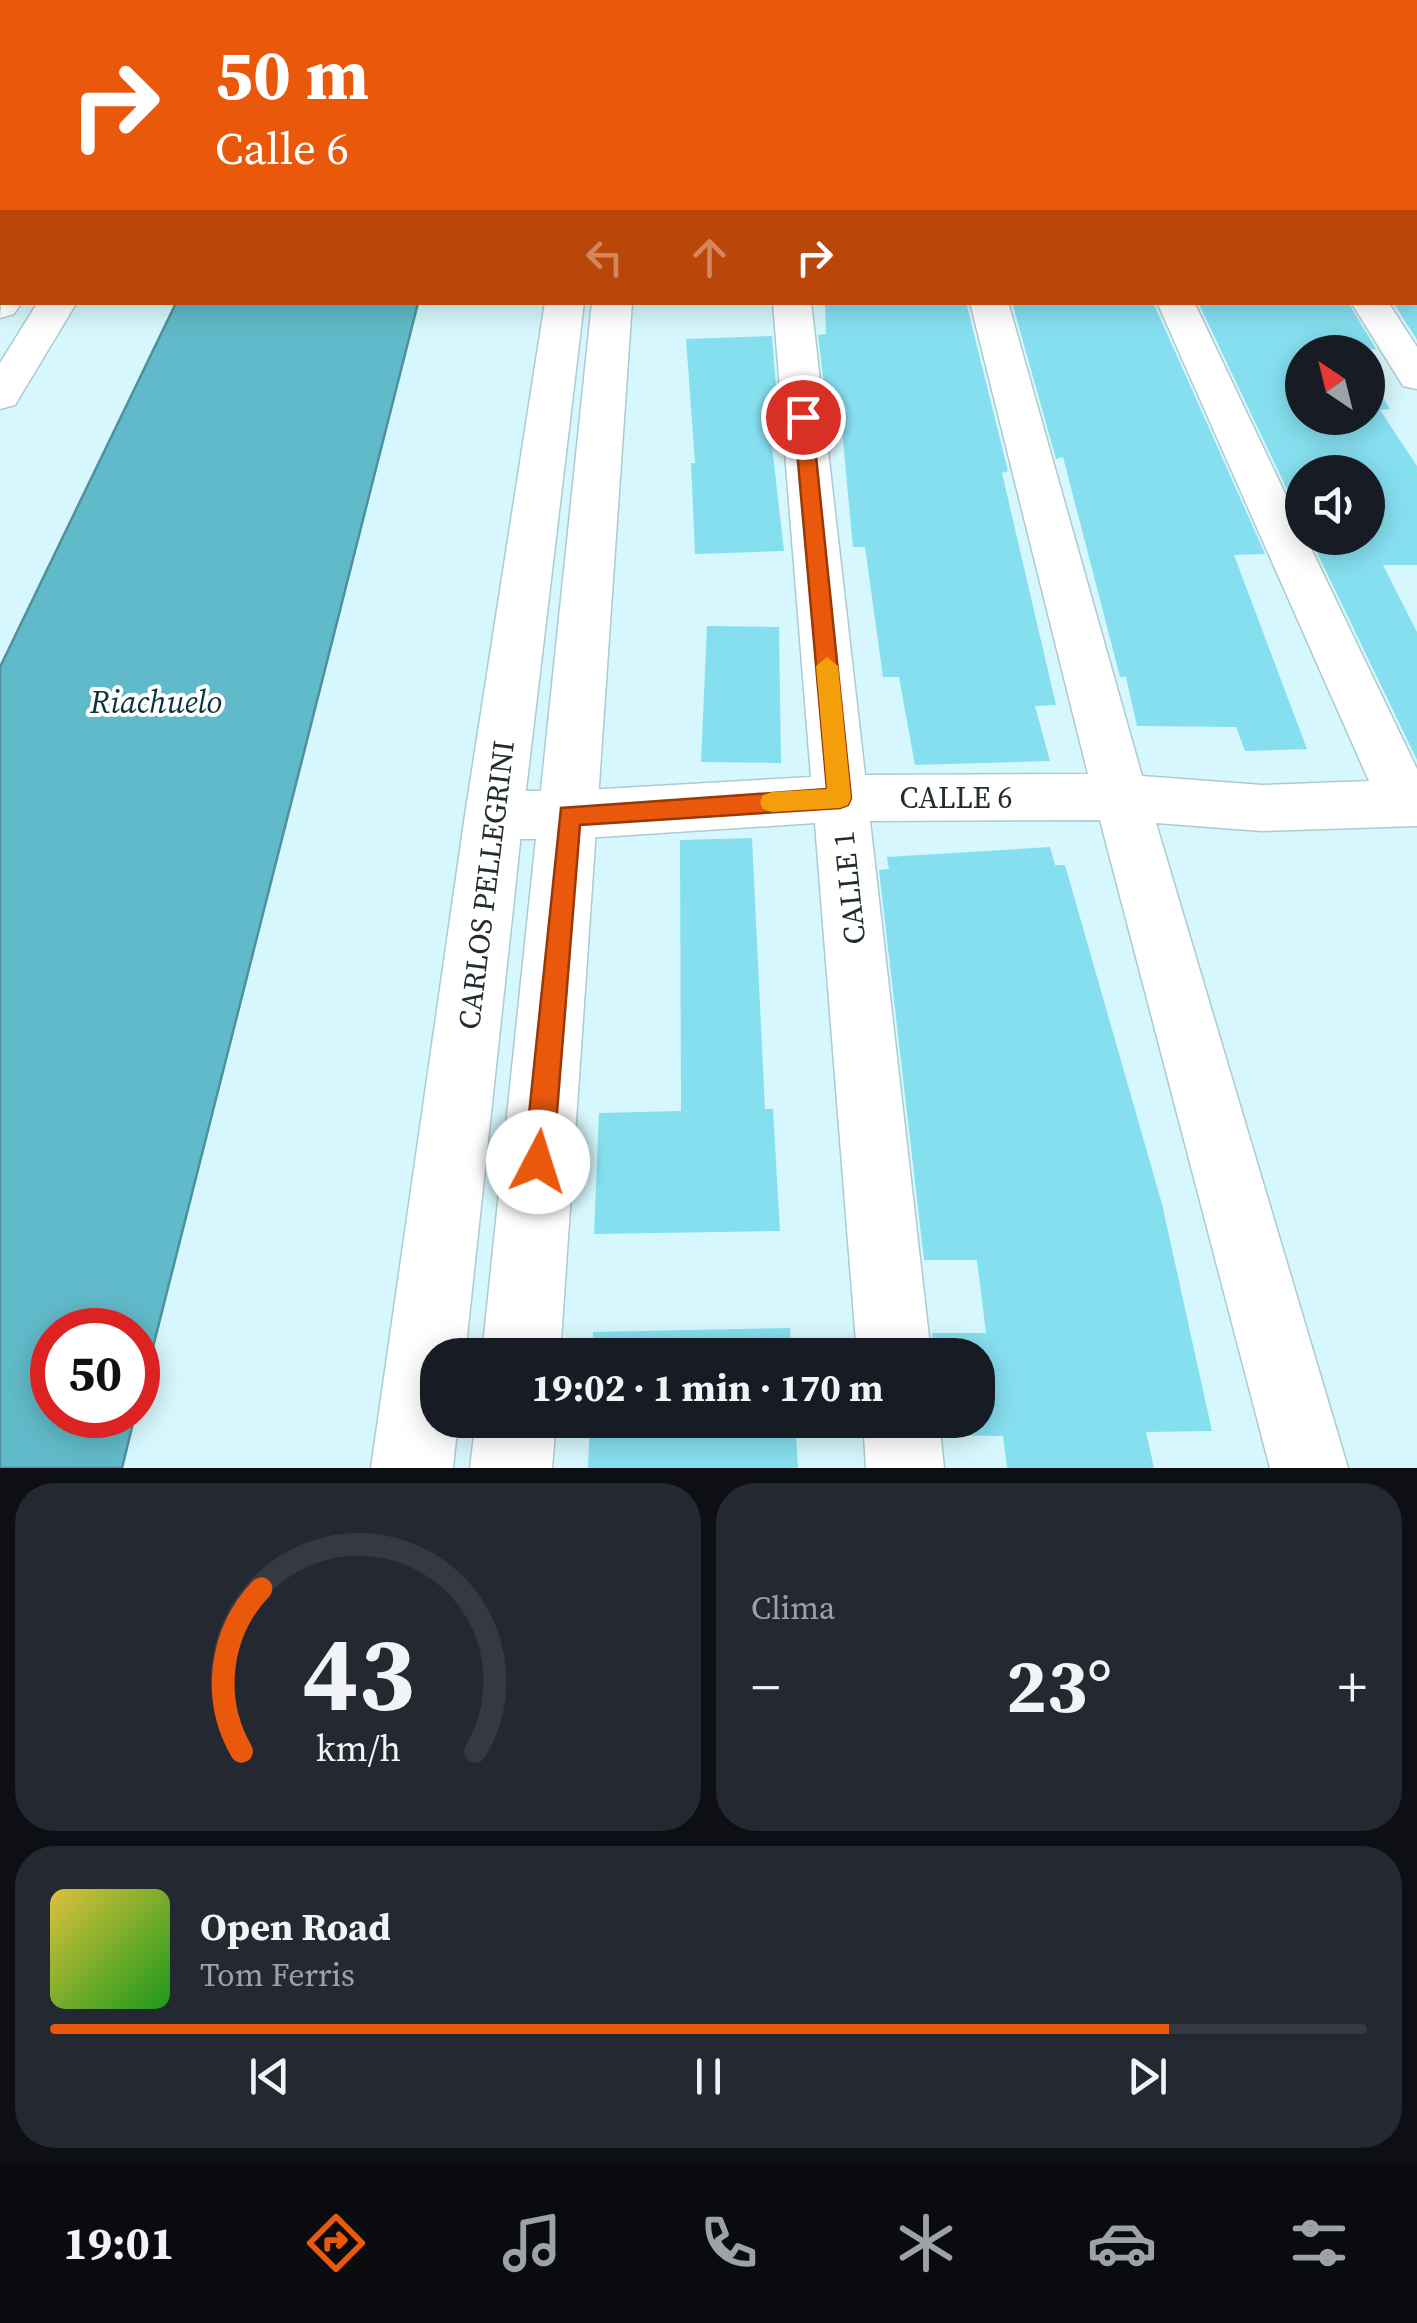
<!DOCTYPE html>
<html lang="es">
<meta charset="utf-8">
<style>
:root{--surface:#171b24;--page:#242831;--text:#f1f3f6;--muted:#9ea1a6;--line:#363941;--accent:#ea580c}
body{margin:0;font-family:"Source Serif 4",serif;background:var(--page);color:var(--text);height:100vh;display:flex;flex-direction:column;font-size:38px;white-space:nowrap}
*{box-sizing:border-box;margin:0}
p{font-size:32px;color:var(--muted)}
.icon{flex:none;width:55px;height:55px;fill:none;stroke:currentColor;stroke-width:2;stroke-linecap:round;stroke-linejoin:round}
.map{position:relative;height:1468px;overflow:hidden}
.panel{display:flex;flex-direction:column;gap:15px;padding:15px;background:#0d0f14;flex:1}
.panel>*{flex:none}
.top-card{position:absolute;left:0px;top:0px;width:1418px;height:305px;box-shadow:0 5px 25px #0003;background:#ea580c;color:#fff;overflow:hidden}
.needle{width:65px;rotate:325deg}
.tools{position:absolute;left:1285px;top:335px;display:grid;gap:20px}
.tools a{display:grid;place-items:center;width:100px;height:100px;border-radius:50%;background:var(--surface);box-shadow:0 5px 25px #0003;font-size:50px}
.speed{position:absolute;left:30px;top:1308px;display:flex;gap:20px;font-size:50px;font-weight:700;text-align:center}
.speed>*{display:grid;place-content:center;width:130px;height:130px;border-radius:50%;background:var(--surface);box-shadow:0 5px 25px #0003;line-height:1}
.speed .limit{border:15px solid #d22;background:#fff;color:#111}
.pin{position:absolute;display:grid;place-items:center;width:85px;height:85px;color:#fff;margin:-42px;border:5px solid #fff;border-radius:50%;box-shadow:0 2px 10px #0007}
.me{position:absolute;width:110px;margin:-55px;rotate:5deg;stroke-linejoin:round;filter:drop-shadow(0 0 8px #0008)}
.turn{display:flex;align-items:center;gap:35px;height:210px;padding:0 50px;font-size:45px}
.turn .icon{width:130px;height:130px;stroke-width:2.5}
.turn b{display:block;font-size:70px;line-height:85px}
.lanes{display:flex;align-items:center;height:95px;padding:0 50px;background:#0003;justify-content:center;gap:50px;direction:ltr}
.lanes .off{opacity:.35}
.big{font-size:75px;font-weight:700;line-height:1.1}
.panel .tile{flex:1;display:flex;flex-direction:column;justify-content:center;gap:15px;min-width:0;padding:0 35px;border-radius:40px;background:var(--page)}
.panel .dial{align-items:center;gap:0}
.dial svg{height:260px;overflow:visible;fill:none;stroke:var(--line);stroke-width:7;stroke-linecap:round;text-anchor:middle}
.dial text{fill:var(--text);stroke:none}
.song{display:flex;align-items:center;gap:30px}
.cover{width:120px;height:120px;border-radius:15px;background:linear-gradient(135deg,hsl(50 70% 55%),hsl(120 70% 35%))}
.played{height:10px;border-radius:5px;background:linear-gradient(90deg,var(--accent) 85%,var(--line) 85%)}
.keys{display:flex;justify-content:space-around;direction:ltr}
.heat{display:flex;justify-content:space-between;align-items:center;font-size:55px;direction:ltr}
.panel .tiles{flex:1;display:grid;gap:15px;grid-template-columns:1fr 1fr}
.tile:last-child{grid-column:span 2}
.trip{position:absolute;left:420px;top:1338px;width:575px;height:100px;border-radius:40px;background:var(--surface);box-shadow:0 5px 25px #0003;font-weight:700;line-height:100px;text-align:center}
.tab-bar{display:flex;height:160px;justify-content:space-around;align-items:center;background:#090b0e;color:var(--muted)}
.tab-bar .icon{width:70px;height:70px}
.tab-bar .active{color:var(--accent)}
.tab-bar b{font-size:45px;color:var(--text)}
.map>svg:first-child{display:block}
</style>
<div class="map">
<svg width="1417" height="1468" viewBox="0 0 1417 1468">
<rect width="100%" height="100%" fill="#d6f7fd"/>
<polygon fill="#61bac9" stroke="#4e909b" stroke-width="2.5" points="176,303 418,303 138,1406 138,1330 52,1330 52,1415 135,1415 122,1468 0,1468 0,667"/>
<g fill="#86dfef">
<polygon points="825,302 966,302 1008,471 1002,473 1056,705 1035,706 1050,761 915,765 899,677 883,677 865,547 853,547 840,409 827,409 818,335 826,334"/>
<polygon points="1012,302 1153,302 1265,554 1234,555 1307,749 1245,751 1236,727 1137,726 1126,677 1120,677 1063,457 1056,459"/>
<polygon points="1198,302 1348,302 1376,349 1302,352 1302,418 1368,418 1368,373 1390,409 1380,410 1417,466 1417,565 1383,565 1417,632 1417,760 1310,538 1368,538 1368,472 1302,472 1302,521"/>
<polygon points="1393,302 1417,302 1417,340"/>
<polygon points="772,336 778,411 768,411 784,551 695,554 691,463 695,463 686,339"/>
<polygon points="707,626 779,627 781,763 701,762"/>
<polygon points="752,838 765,1109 773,1109 780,1231 594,1234 599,1113 681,1111 680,840"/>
<polygon points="1050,847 1055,865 1065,865 1162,1204 1212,1431 1146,1432 1154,1468 1007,1468 1003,1436 944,1435 943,1420 978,1420 978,1355 935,1355 932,1333 986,1333 977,1260 924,1260 879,870 889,869 887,857"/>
<polygon points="790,1328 791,1355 592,1355 593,1332"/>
<polygon points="590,1420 795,1420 798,1468 588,1468"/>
</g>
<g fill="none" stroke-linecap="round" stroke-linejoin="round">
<defs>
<rect id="lane" x="0" y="100" width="2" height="10"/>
<g id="street">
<rect x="629" y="0" width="26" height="2"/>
<rect x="746" y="0" width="26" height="2"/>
<rect x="887" y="0" width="26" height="2"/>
<polygon points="962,0 1017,0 1018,2 963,2"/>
<rect x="1415" y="30" width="2" height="16"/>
<rect x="1415" y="190" width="2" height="20"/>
<polygon points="773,302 811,302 865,775 1088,774 970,302 1008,302 1142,776 1262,785 1369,781 1157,302 1194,302 1302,529 1302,538 1306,538 1417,769 1417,826 1262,831 1156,823 1348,1468 1270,1468 1100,820 870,821 931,1355 857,1355 815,823 569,839 494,839 474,832 466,815 474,798 494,791 569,791 811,777"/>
<polygon points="1351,302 1388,302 1417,347 1417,389 1403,386"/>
<polygon points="863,1420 939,1420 944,1468 866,1468"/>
</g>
<g id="secondary">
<rect x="589" y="0" width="28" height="2"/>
<polygon points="2,290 2,302 22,302 14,314 0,318"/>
<polygon points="545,302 584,302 523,815 465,1355 438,1355 438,1420 458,1420 453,1468 371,1468 465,815"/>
<polygon points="592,302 632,302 560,1355 482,1355"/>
<polygon points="476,1420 556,1420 552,1468 470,1468"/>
</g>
<polygon id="primary" points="38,302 77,302 15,405 0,409 0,363"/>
</defs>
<use href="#lane" stroke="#accbd1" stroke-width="2"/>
<use href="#street" stroke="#accbd1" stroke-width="3"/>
<use href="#secondary" stroke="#accbd1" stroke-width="3"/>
<use href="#primary" stroke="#accbd1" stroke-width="3"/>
<use href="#lane" fill="#fff" fill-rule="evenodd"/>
<use href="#street" fill="#fff" fill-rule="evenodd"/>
<use href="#secondary" fill="#fff" fill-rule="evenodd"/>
<use href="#primary" fill="#fff" fill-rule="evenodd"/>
</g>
<polygon fill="#ea580c" stroke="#983908" stroke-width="2.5" points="803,411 812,417 851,798 848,805 840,808 580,825 553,1162 549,1173 538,1177 528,1173 524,1162 561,808 827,789 794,417"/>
<polygon fill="#f59e0b" points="827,657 838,666 851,798 848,805 840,808 772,812 763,809 760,802 763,795 772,792 827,789 816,666"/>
<g text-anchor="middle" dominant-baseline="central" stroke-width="8" stroke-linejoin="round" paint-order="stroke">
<g font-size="30" fill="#212d30" stroke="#fff">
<text x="956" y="797">CALLE 6</text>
<text transform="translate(486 885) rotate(-83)">CARLOS PELLEGRINI</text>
<text transform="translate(849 888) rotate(-96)">CALLE 1</text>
</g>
<g font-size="32" font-style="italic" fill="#08343b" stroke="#fff">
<text x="156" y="702">Riachuelo</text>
</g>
</g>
</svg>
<div class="tools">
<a><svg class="needle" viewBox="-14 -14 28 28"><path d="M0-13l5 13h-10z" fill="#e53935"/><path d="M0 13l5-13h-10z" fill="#9ea1a6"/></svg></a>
<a><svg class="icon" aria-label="sound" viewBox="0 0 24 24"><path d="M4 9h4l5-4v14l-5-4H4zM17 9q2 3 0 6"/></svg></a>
</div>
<div class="speed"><div class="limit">50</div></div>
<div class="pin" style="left:803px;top:417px;background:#d93025"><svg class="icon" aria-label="arrive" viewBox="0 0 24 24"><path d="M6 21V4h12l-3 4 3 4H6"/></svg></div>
<svg class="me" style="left:538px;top:1162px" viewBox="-20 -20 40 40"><circle r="19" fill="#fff"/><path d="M0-13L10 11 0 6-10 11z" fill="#ea580c"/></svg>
<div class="trip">19:02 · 1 min · 170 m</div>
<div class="top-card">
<div class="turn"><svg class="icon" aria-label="right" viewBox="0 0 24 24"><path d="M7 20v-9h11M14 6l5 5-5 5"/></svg><div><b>50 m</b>Calle 6</div></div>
<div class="lanes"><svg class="icon off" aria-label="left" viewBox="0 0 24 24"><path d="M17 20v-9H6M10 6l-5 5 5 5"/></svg><svg class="icon off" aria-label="ahead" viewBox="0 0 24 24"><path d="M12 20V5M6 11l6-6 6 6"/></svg><svg class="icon" aria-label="right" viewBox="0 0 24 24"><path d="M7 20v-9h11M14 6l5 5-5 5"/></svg></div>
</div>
</div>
<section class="panel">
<div class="tiles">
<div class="tile dial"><svg viewBox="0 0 100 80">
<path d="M14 69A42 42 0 1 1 86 69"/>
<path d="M14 69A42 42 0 0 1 20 19" stroke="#ea580c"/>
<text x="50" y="56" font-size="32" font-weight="700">43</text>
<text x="50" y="72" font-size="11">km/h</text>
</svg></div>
<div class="tile"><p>Clima</p>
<div class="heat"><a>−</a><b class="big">23°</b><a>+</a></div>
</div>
<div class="tile">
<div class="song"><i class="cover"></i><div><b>Open Road</b><p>Tom Ferris</p></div></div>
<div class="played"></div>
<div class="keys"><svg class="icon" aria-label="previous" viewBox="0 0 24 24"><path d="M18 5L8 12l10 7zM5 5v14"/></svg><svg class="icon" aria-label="pause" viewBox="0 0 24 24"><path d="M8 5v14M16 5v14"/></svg><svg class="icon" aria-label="next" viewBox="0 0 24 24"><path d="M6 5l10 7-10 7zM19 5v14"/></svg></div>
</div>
</div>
</section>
<nav class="tab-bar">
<b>19:01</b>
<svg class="icon active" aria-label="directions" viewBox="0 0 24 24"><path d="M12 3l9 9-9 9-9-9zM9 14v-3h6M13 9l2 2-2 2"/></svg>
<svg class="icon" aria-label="music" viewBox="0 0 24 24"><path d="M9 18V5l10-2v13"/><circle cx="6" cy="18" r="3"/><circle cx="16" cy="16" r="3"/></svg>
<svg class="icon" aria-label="phone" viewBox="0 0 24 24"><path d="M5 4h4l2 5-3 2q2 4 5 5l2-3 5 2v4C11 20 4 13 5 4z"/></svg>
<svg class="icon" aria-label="climate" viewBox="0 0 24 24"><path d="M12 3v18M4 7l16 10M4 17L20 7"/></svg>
<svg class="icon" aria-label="car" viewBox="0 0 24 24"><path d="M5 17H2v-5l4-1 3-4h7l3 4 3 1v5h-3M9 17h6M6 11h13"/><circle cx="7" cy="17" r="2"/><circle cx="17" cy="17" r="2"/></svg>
<svg class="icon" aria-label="filters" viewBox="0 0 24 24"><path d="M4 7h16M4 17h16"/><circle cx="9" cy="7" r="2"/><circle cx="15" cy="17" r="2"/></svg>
</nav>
